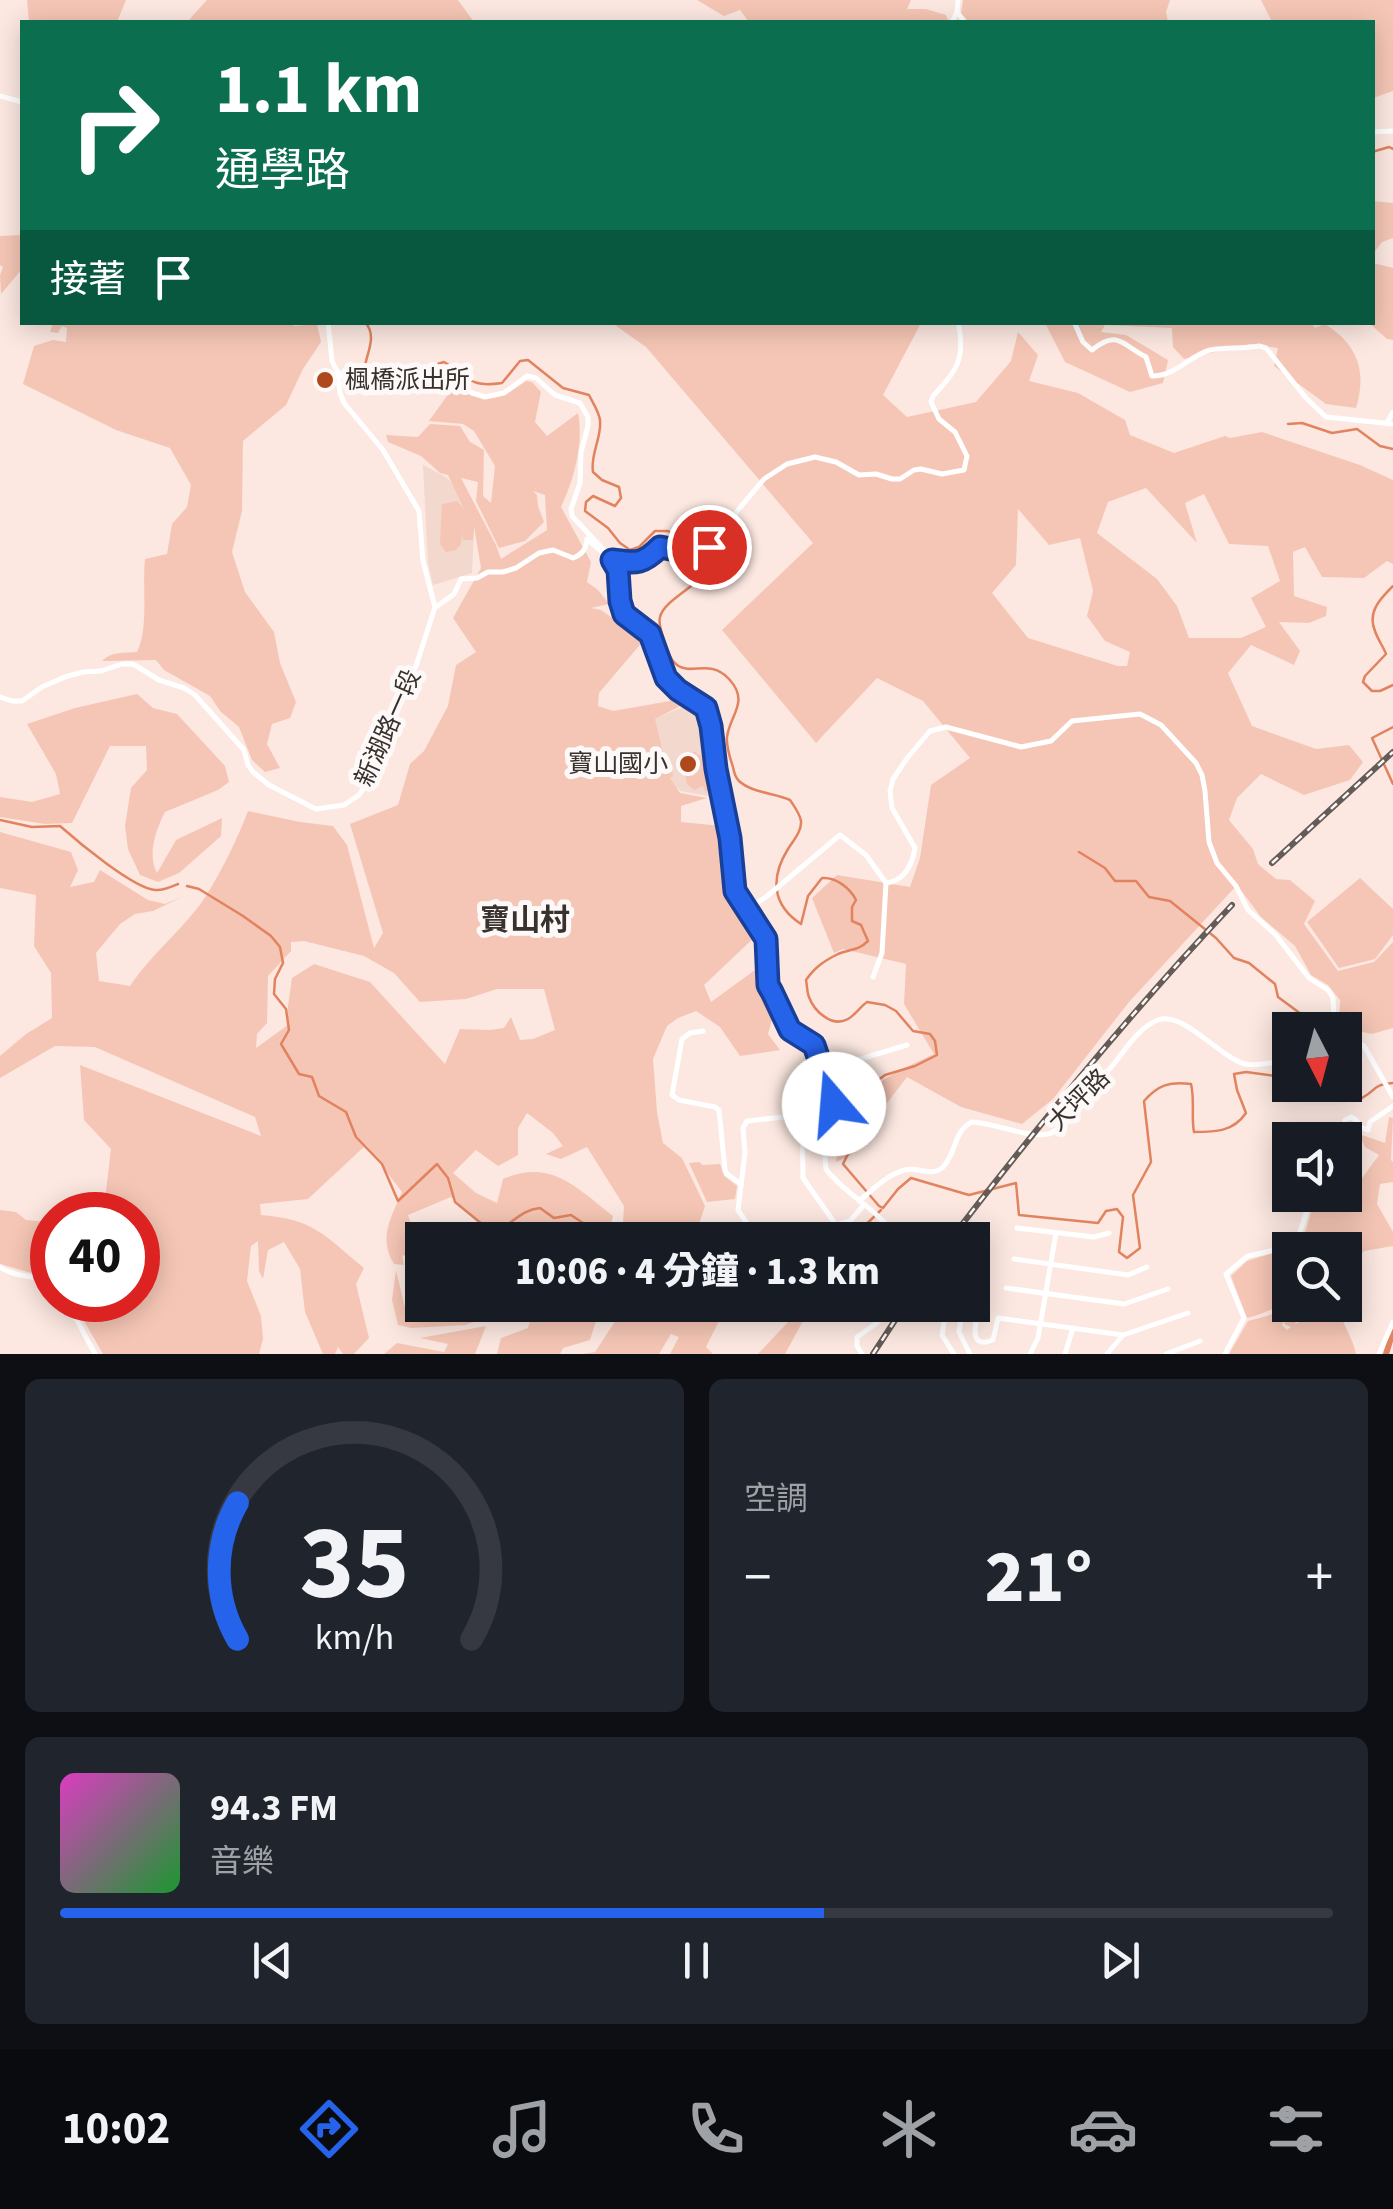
<!DOCTYPE html>
<html lang="zh-TW">
<meta charset="utf-8">
<style>
:root{--surface:#171b24;--page:#20242c;--text:#f1f3f6;--muted:#9ea1a6;--line:#363941;--accent:#2563eb}
body{margin:0;font-family:"Source Sans 3","Noto Sans TC",sans-serif;background:var(--page);color:var(--text);height:100vh;display:flex;flex-direction:column;font-size:38px;white-space:nowrap}
*{box-sizing:border-box;margin:0}
p{font-size:32px;color:var(--muted)}
.icon{flex:none;width:55px;height:55px;fill:none;stroke:currentColor;stroke-width:2;stroke-linecap:round;stroke-linejoin:round}
.map{position:relative;height:1354px;overflow:hidden}
.panel{display:flex;flex-direction:column;gap:25px;padding:25px;background:#0d0f14;flex:1}
.panel>*{flex:none}
.hud{position:absolute;left:20px;top:20px;width:1355px;height:305px;border-radius:0px;box-shadow:0 5px 25px #0003;background:#0b6e4f;color:#fff;overflow:hidden}
.needle{width:65px;rotate:174deg}
.tools{position:absolute;left:1272px;top:1012px;display:grid;gap:20px}
.tools a{display:grid;place-items:center;width:90px;height:90px;border-radius:0px;background:var(--surface);box-shadow:0 5px 25px #0003;font-size:50px}
.speed{position:absolute;left:30px;top:1192px;display:flex;gap:20px;font-size:50px;font-weight:700;text-align:center}
.speed>*{display:grid;place-content:center;width:130px;height:130px;border-radius:50%;background:var(--surface);box-shadow:0 5px 25px #0003;line-height:1}
.speed .limit{border:15px solid #d22;background:#fff;color:#111}
.pin{position:absolute;display:grid;place-items:center;width:85px;height:85px;color:#fff;margin:-42px;border:5px solid #fff;border-radius:50%;box-shadow:0 2px 10px #0007}
.me{position:absolute;width:110px;margin:-55px;rotate:342deg;stroke-linejoin:round;filter:drop-shadow(0 0 8px #0008)}
.turn{display:flex;align-items:center;gap:35px;height:210px;padding:0 30px;font-size:45px}
.turn .icon{width:130px;height:130px;stroke-width:2.5}
.turn b{display:block;font-size:70px;line-height:85px}
.then{display:flex;align-items:center;height:95px;padding:0 30px;background:#0003;gap:20px;font-size:38px}
.big{font-size:75px;font-weight:800;line-height:1.1}
.panel .card{flex:1;display:flex;flex-direction:column;justify-content:center;gap:15px;min-width:0;padding:0 35px;border-radius:15px;background:var(--page)}
.panel .dial{align-items:center;gap:0}
.dial svg{height:260px;overflow:visible;fill:none;stroke:var(--line);stroke-width:7;stroke-linecap:round;text-anchor:middle}
.dial text{fill:var(--text);stroke:none}
.song{display:flex;align-items:center;gap:30px}
.cover{width:120px;height:120px;border-radius:15px;background:linear-gradient(135deg,hsl(310 70% 55%),hsl(130 70% 35%))}
.played{height:10px;border-radius:5px;background:linear-gradient(90deg,var(--accent) 60%,var(--line) 60%)}
.keys{display:flex;justify-content:space-around;direction:ltr}
.heat{display:flex;justify-content:space-between;align-items:center;font-size:55px;direction:ltr}
.panel .tiles{flex:1;display:grid;gap:25px;grid-template-columns:1fr 1fr}
.card:last-child{grid-column:span 2}
.trip{position:absolute;left:405px;top:1222px;width:585px;height:100px;border-radius:0px;background:var(--surface);box-shadow:0 5px 25px #0003;font-weight:800;line-height:100px;text-align:center}
.tab-bar{display:flex;height:160px;justify-content:space-around;align-items:center;background:#090b0e;color:var(--muted)}
.tab-bar .icon{width:70px;height:70px}
.tab-bar .selected{color:var(--accent)}
.tab-bar b{font-size:45px;color:var(--text)}
.map>svg:first-child{display:block}
</style>
<div class="map">
<svg width="1393" height="1354" viewBox="0 0 1393 1354">
<rect width="100%" height="100%" fill="#fce8e1"/>
<g fill="#f2d8cd">
<polygon points="423,465 446,477 475,505 472,573 433,585 428,563"/>
<polygon points="696,702 702,706 707,715 718,798 681,791 665,778 651,720"/>
</g>
<g fill="#f5c6b5" fill-rule="evenodd">
<polygon points="27,0 126,0 117,22 29,22"/>
<polygon points="207,0 458,0 474,22 187,22"/>
<polygon points="697,0 911,0 907,9 926,9 946,15 948,20 946,22 749,22 740,10 724,16"/>
<polygon points="963,0 1170,0 1166,12 1168,22 960,22"/>
<polygon points="1261,0 1393,0 1393,91 1373,98 1372,22 1272,22"/>
<polygon points="1372,201 1393,203 1393,238 1382,242 1373,254"/>
<polygon points="22,235 22,269 1,294 0,275 3,267 0,265 0,236"/>
<polygon points="1373,263 1393,268 1393,340 1387,339 1369,323 1372,322"/>
<path d="M1310 322 1315 328 1325 324C1358 345 1367 371 1356 408L1326 404 1274 366 1278 348 1250 344 1184 359 1173 347 1172 328 1105 325 1101 332 1126 335 1168 360 1163 383 1130 392 1065 362 1045 323Z"/>
<path d="M287 323 295 326 317 324 321 342 303 369 286 405 243 441 242 511 232 552 245 592 274 632 280 663 296 702 290 718 272 724 267 744 280 768 265 772 252 760 239 727 220 711 210 696 164 670 156 660 102 661C112 651 124 653 137 652 149 628 142 587 145 559L167 554 172 524 187 507 191 485 170 448 116 430 23 384 34 346 53 340 66 342 67 328 62 326 58 333 50 332 53 323Z"/>
<path d="M612 323H921L883 395 907 417 976 402 1011 361 1018 332 1038 355 1029 381 1078 393 1125 420 1130 435 1174 453 1225 436 1230 438 1262 432 1360 465 1393 480V564L1387 561 1364 578 1322 577 1305 547 1293 552 1294 596 1327 607 1326 616 1309 623 1279 622 1300 651 1294 665 1251 645 1228 673 1252 726 1316 749 1349 745 1363 762 1350 780 1304 795 1261 774 1237 798 1229 820 1253 849 1258 864 1276 879 1290 880 1315 901 1304 924 1338 971 1374 962 1393 942V1028L1372 1034 1362 1032 1356 1019 1339 1020 1340 1000 1328 985 1311 975 1295 946 1261 917 1237 885 1129 1002 1053 1099 1022 1124 961 1107 907 1077 867 1129 851 1155 836 1162C845 1095 876 1081 934 1054L904 1004 906 964 843 949 834 953 812 898 837 875 910 887 920 858 931 785 970 758 923 701 877 678 816 743 722 630 813 543 646 347ZM1146 488 1197 543 1185 503 1204 494 1229 544 1268 546 1280 581 1251 598 1266 627 1241 638H1189L1177 606 1157 579 1097 533 1108 502ZM1018 509 1049 545 1080 538 1093 591 1087 616 1105 641 1130 652 1127 666H1118L1028 638 992 593 1016 565Z"/>
<path d="M526 381 532 382 541 392 535 422 547 436 578 413C584 444 574 479 561 507L591 562 587 582 598 590 609 604 591 608 601 610 644 640 599 693 598 706 613 711 670 701 680 697 688 702 655 719 665 762H671L673 776 670 778 680 793 707 798 681 806V822L721 826 730 883 758 934 704 985 711 1002 755 970 774 1012 768 1034 780 1050 740 1056 720 1027 696 1011 678 1018 667 1026 653 1059 657 1112 663 1143 682 1158 705 1206 700 1221 702 1232 723 1240H622L624 1206 587 1147 561 1159 546 1154 563 1146 553 1133 527 1113 518 1128V1155L498 1166 476 1150 453 1173 476 1193 497 1203 503 1179C551 1158 577 1188 613 1216L610 1229 596 1240H565L532 1229 509 1235 503 1240 496 1228 483 1224 451 1197 408 1215 415 1234 413 1244 416 1252 409 1257 402 1255 404 1265 394 1264C378 1238 391 1217 402 1192L366 1145 308 1199 260 1204 261 1215C315 1219 326 1237 364 1268L356 1284 369 1338 354 1354H343L338 1347 335 1354H323L305 1312 300 1269 284 1242 268 1250 263 1279 259 1271 258 1241 251 1246 247 1281 261 1316 263 1339 259 1354H103L72 1300H138V1215H99L104 1208 111 1149 84 1120 80 1065 261 1136 255 1117 95 1047 55 1046 0 1078V1056L26 1034 52 1018 51 973 34 946 36 895 0 888V832L71 852 78 870 70 887 94 882 100 870 148 900 165 904 184 896 153 911 135 914 120 924 96 953 99 981 130 986C152 953 185 928 206 896 222 870 237 840 248 811L300 822 333 826 347 845 374 948 383 933 350 824 398 805 410 764 424 751 448 706 456 665 476 652 453 618 481 568 474 526 473 540H463L462 532 461 544 456 550 446 552 440 544 442 504 457 501 464 509 448 475 440 473 421 456 388 442 386 435 418 437 430 424 460 426 470 442 484 450 483 496 491 503 495 466 474 431 463 424 429 421 454 386C486 404 497 402 526 381ZM461 478 478 482 476 501 499 548 525 541 544 522 538 506 537 495 533 491 545 495 547 530 501 559 496 545ZM304 941 364 956 394 973 420 1002 466 999 497 989H544L555 1030 533 1039 520 1040 511 1017 504 1028 490 1030 460 1029 445 1064 370 982 314 964 292 978 288 1006V1025L256 1048 257 1034 267 1023 268 976 291 951V942Z"/>
<path d="M137 694 153 708 177 714 225 766 229 782 218 790 165 812C156 829 147 855 157 873L176 840 222 818 221 836 179 873 158 882 140 875 128 849 125 826 131 788 147 770 146 746H110L72 823 45 824 0 817V797L32 802 60 794 56 774 27 724 75 708Z"/>
<polygon points="696,752 697,755 701,755 708,791 705,791 703,786 694,790 687,784 684,768 690,759 686,759 686,753"/>
<polygon points="1360,878 1393,909 1393,935 1375,959 1339,968 1307,922"/>
<polygon points="1389,1117 1393,1118 1391,1160 1393,1162 1393,1182 1380,1184 1377,1204 1393,1232 1393,1246 1364,1251 1345,1271 1345,1250 1290,1250 1290,1260 1285,1249 1305,1233 1316,1195 1328,1195 1341,1201 1360,1192 1360,1181 1379,1155 1365,1147 1359,1134 1385,1143"/>
<polygon points="700,1162 702,1165 720,1164 724,1176 737,1186 735,1199 707,1202 689,1163"/>
<polygon points="0,1210 16,1212 26,1220 47,1222 52,1227 52,1283 35,1274 0,1264"/>
<path d="M1282 1250 1290 1265V1305H1305V1309L1295 1324 1298 1323 1311 1305H1336C1342 1322 1353 1338 1356 1354H1229L1248 1321 1267 1316 1288 1308 1282 1325 1287 1330 1291 1327 1284 1324 1291 1311 1289 1305C1280 1304 1261 1315 1247 1318L1231 1276 1247 1261Z"/>
<polygon points="396,1270 406,1312 424,1319 445,1317 481,1305 601,1305 590,1340 563,1348 560,1354 497,1354 501,1338 528,1328 532,1314 494,1313 466,1325 411,1328 398,1325 392,1300"/>
<polygon points="626,1305 730,1305 721,1317 706,1347 713,1354 670,1354 679,1337 671,1334 659,1354 583,1354 595,1352"/>
<polygon points="803,1306 810,1308 785,1354 758,1354"/>
<polygon points="486,1326 475,1354 384,1354 397,1343 444,1352 448,1344 420,1338"/>
</g>
<g fill="none" stroke-linecap="round" stroke-linejoin="round">
<g stroke="#e1835f" stroke-width="2.5">
<polyline points="1372,152 1389,147 1393,149"/>
<polyline points="297,322 314,322"/>
<path d="M365 322C380 339 362 358 364 378L390 379 444 362C470 377 468 388 502 383L520 361 528 360 563 388 589 395C593 403 599 412 600 420 602 438 590 454 593 472L602 480 619 487 621 498 615 506 593 496 586 502 585 511 608 528 620 543 630 550 639 547 655 531H668L700 548"/>
<polyline points="1288,424 1302,423 1332,433 1357,429 1380,446 1393,449"/>
<path d="M706 552C719 581 665 595 660 617 658 624 662 633 664 640 678 693 703 651 729 679 750 702 730 714 727 737 726 746 730 758 733 767 734 773 735 777 739 781 752 793 775 793 790 800 794 806 800 814 801 821 802 831 793 841 788 849 770 878 772 905 801 924L808 896 822 878C836 877 850 888 856 900L852 907V921L861 925 868 941C858 951 850 949 838 954 824 961 815 967 806 980 807 984 807 993 809 997 814 1011 832 1028 848 1019 855 1015 860 1007 867 1002L885 1005 896 1011 913 1031 930 1034 935 1041 937 1055 915 1066 885 1075 860 1094 858 1134 843 1164 879 1206 883 1208 898 1189 911 1178 969 1195 1016 1183 1019 1215 1098 1223 1106 1211 1117 1209 1123 1217 1119 1252 1127 1258 1140 1248 1133 1195 1151 1162 1144 1101C1158 1085 1170 1081 1191 1084 1195 1101 1191 1116 1194 1132 1215 1132 1233 1132 1246 1113L1237 1090 1234 1074 1246 1072 1290 1078"/>
<path d="M1393 586C1380 599 1367 612 1375 631 1378 640 1383 646 1386 654L1365 676 1363 682 1372 691H1380L1393 685"/>
<polyline points="1393,727 1372,738 1393,784"/>
<path d="M0 820 32 827 60 826C78 842 133 888 155 890 163 891 171 887 178 884"/>
<polyline points="1079,852 1105,868 1115,881 1136,881 1149,897 1170,901 1216,938 1234,958 1249,963 1275,984 1278,997 1301,1014 1315,1017 1321,1030"/>
<path d="M187 886 199 889 243 916 271 936 280 947 283 963 275 979 274 994 286 1009 289 1030 281 1044 299 1074 312 1077 319 1096 346 1112 356 1137 382 1164 398 1201 437 1164 448 1178 455 1202 493 1233C512 1225 520 1210 540 1208L554 1218 571 1215 589 1227 618 1230 628 1240"/>
<path d="M1345 1051 1358 1054C1364 1069 1351 1085 1362 1098 1378 1089 1372 1085 1393 1083"/>
<polyline points="659,1240 662,1236 671,1238 671,1240"/>
<polyline points="850,1240 881,1210"/>
<polyline points="832,1305 844,1305"/>
</g>
<polyline stroke="#e1835f" stroke-width="6" points="1386,1354 1393,1331"/>
<g stroke="#fff" stroke-width="5">
<polyline points="957,12 965,22"/>
<polyline points="952,22 957,12 958,0"/>
<polyline points="0,96 22,102"/>
<polyline points="1372,132 1393,131"/>
<path d="M1074 322 1083 342 1092 350C1118 329 1122 345 1146 357L1152 376C1176 376 1189 356 1210 350 1226 347 1243 349 1259 346L1266 348 1306 398 1326 417 1393 424"/>
<path d="M337 371 353 388 366 393 402 389 439 377 447 378 472 393 485 397 504 393 527 376 536 378 555 395 580 403 588 417V426L581 452 580 483 571 509 572 516 600 546 618 570 621 609 628 618 650 634 666 678 678 690 706 708 711 726 718 785 730 838 735 891 765 939 769 985 772 992 790 1030 813 1045 832 1096 836 1121 825 1156 826 1169C846 1196 881 1210 897 1240"/>
<polyline points="1387,423 1393,412"/>
<path d="M613 560C638 563 641 565 660 547L697 554 711 545 730 527 737 511 764 479 787 464 815 457 836 462 859 475 876 474 892 479H900L914 470 921 469 942 474 964 470 967 456 955 432 939 419 931 402 933 396C957 370 966 359 958 322"/>
<path d="M436 607 454 594 461 579 477 578 488 572H503L516 568 539 553 553 550 573 558C583 554 586 549 587 539L601 551"/>
<polyline points="0,697 12,701 22,701 42,687 65,677 83,672 101,671 122,664 133,664 159,680 184,688 195,695 244,750 248,765 253,772 269,785 316,809 344,805 359,795 374,773 388,735 396,702 416,666 435,607 423,561 419,511 383,450 344,403 340,393 337,371 332,361 328,322"/>
<path d="M748 909 766 897 840 835 866 855 886 883C905 881 912 865 915 848L892 808 890 791 893 779 908 757 930 731 946 727 1021 747 1051 741 1072 721 1140 714 1161 725 1196 763 1202 775 1205 791 1209 842 1217 863 1236 886 1248 910 1275 934 1309 978 1328 990 1333 998 1334 1025"/>
<polyline points="873,977 882,953 886,883"/>
<polyline points="703,1031 690,1033 682,1039 672,1095 679,1100 715,1107 719,1110 725,1170 727,1174 741,1184"/>
<polyline points="1345,1041 1354,1041 1364,1046 1393,1097"/>
<polyline points="824,1070 907,1045"/>
<polyline points="1331,1140 1332,1132 1343,1126 1345,1120 1351,1117 1356,1120 1360,1127 1368,1130 1370,1122 1393,1106"/>
<path d="M859 1201C872 1190 888 1174 905 1170 918 1166 931 1178 943 1167 957 1153 953 1131 972 1122 995 1123 1026 1138 1048 1134 1062 1131 1067 1110 1076 1100 1085 1090 1096 1084 1105 1074 1121 1058 1136 1028 1158 1020 1184 1011 1219 1057 1245 1064 1258 1067 1277 1061 1290 1060"/>
<polyline points="836,1225 803,1178 802,1115 747,1121 743,1128 745,1153 738,1210 752,1231 757,1233 836,1225 850,1221 863,1206"/>
<polyline points="1017,1228 1094,1237 1109,1233"/>
<polyline points="1014,1259 1128,1275 1147,1267"/>
<path d="M0 1267C17 1279 36 1273 52 1286"/>
<polyline points="1006,1288 1124,1304 1168,1289"/>
<path d="M972 1294 982 1296C979 1311 963 1352 993 1340L998 1318 1123 1335"/>
<polyline points="66,1300 95,1354"/>
<polyline points="947,1305 942,1335 954,1354"/>
<polyline points="963,1305 959,1332 970,1354"/>
<polyline points="862,1354 857,1346 857,1337 877,1323 888,1305"/>
<polyline points="1030,1354 1038,1338 1056,1233"/>
<polyline points="1065,1354 1073,1328"/>
<polyline points="1107,1354 1123,1335 1188,1313"/>
<polyline points="1166,1354 1200,1341"/>
<polyline points="1225,1354 1244,1318 1226,1274 1248,1256 1275,1250 1299,1235 1312,1195"/>
<polyline points="1379,1354 1393,1322"/>
</g>
<defs>
<g id="rail">
<polyline points="1272,863 1393,752"/>
<path d="M950 1240C1039 1124 1132 1011 1232 905"/>
<polyline points="873,1354 905,1305"/>
</g>
</defs>
<use href="#rail" stroke="#655b57" stroke-width="6"/>
<use href="#rail" stroke="#fdf9f8" stroke-width="2.5" stroke-dasharray="8" stroke-linecap="butt"/>
</g>
<g fill="none" stroke-linecap="round" stroke-linejoin="round">
<defs>
<path id="route" d="M709 547 697 554 660 547C642 565 636 563 612 560L618 570 620 601 624 614 650 634 666 678 678 690 706 708 711 726 716 769 730 838 735 891 766 939 768 985 772 992 790 1030 814 1045 834 1104"/>
</defs>
<use href="#route" stroke="#184099" stroke-width="25"/>
<use href="#route" stroke="#2563eb" stroke-width="18"/>
</g>
<g fill="#ae491d" stroke="#fdf9f8" stroke-width="4">
<circle cx="325" cy="380" r="10"/>
<circle cx="688" cy="764" r="10"/>
</g>
<g text-anchor="middle" dominant-baseline="central" stroke-width="10" stroke-linejoin="round" paint-order="stroke">
<g font-size="25" fill="#38312e" stroke="#fdf9f8" text-anchor="start">
<text x="345" y="380">楓橋派出所</text>
<text x="668" y="764" text-anchor="end">寶山國小</text>
</g>
<g font-size="25" fill="#38312e" stroke="#fdf9f8">
<text transform="translate(388 728) rotate(-66)">新湖路一段</text>
<text transform="translate(1079 1100) rotate(-45)">大坪路</text>
</g>
<g font-size="30" font-weight="bold" fill="#38312e" stroke="#fdf9f8">
<text x="525" y="920">寶山村</text>
</g>
</g>
</svg>
<div class="tools">
<a><svg class="needle" viewBox="-14 -14 28 28"><path d="M0-13l5 13h-10z" fill="#e53935"/><path d="M0 13l5-13h-10z" fill="#9ea1a6"/></svg></a>
<a><svg class="icon" aria-label="sound" viewBox="0 0 24 24"><path d="M4 9h4l5-4v14l-5-4H4zM17 9q2 3 0 6"/></svg></a>
<a><svg class="icon" aria-label="search" viewBox="0 0 24 24"><circle cx="10" cy="10" r="6"/><path d="M15 15l6 6"/></svg></a>
</div>
<div class="speed"><div class="limit">40</div></div>
<div class="pin" style="left:709px;top:547px;background:#d93025"><svg class="icon" aria-label="arrive" viewBox="0 0 24 24"><path d="M6 21V4h12l-3 4 3 4H6"/></svg></div>
<svg class="me" style="left:834px;top:1104px" viewBox="-20 -20 40 40"><circle r="19" fill="#fff"/><path d="M0-13L10 11 0 6-10 11z" fill="#2563eb"/></svg>
<div class="trip">10:06 · 4 分鐘 · 1.3 km</div>
<div class="hud">
<div class="turn"><svg class="icon" aria-label="right" viewBox="0 0 24 24"><path d="M7 20v-9h11M14 6l5 5-5 5"/></svg><div><b>1.1 km</b>通學路</div></div>
<div class="then">接著<svg class="icon" aria-label="arrive" viewBox="0 0 24 24"><path d="M6 21V4h12l-3 4 3 4H6"/></svg></div>
</div>
</div>
<section class="panel">
<div class="tiles">
<div class="card dial"><svg viewBox="0 0 100 80">
<path d="M14 69A42 42 0 1 1 86 69"/>
<path d="M14 69A42 42 0 0 1 14 27" stroke="#2563eb"/>
<text x="50" y="56" font-size="32" font-weight="700">35</text>
<text x="50" y="72" font-size="11">km/h</text>
</svg></div>
<div class="card"><p>空調</p>
<div class="heat"><a>−</a><b class="big">21°</b><a>+</a></div>
</div>
<div class="card">
<div class="song"><i class="cover"></i><div><b>94.3 FM</b><p>音樂</p></div></div>
<div class="played"></div>
<div class="keys"><svg class="icon" aria-label="previous" viewBox="0 0 24 24"><path d="M18 5L8 12l10 7zM5 5v14"/></svg><svg class="icon" aria-label="pause" viewBox="0 0 24 24"><path d="M8 5v14M16 5v14"/></svg><svg class="icon" aria-label="next" viewBox="0 0 24 24"><path d="M6 5l10 7-10 7zM19 5v14"/></svg></div>
</div>
</div>
</section>
<nav class="tab-bar">
<b>10:02</b>
<svg class="icon selected" aria-label="directions" viewBox="0 0 24 24"><path d="M12 3l9 9-9 9-9-9zM9 14v-3h6M13 9l2 2-2 2"/></svg>
<svg class="icon" aria-label="music" viewBox="0 0 24 24"><path d="M9 18V5l10-2v13"/><circle cx="6" cy="18" r="3"/><circle cx="16" cy="16" r="3"/></svg>
<svg class="icon" aria-label="phone" viewBox="0 0 24 24"><path d="M5 4h4l2 5-3 2q2 4 5 5l2-3 5 2v4C11 20 4 13 5 4z"/></svg>
<svg class="icon" aria-label="climate" viewBox="0 0 24 24"><path d="M12 3v18M4 7l16 10M4 17L20 7"/></svg>
<svg class="icon" aria-label="car" viewBox="0 0 24 24"><path d="M5 17H2v-5l4-1 3-4h7l3 4 3 1v5h-3M9 17h6M6 11h13"/><circle cx="7" cy="17" r="2"/><circle cx="17" cy="17" r="2"/></svg>
<svg class="icon" aria-label="filters" viewBox="0 0 24 24"><path d="M4 7h16M4 17h16"/><circle cx="9" cy="7" r="2"/><circle cx="15" cy="17" r="2"/></svg>
</nav>
